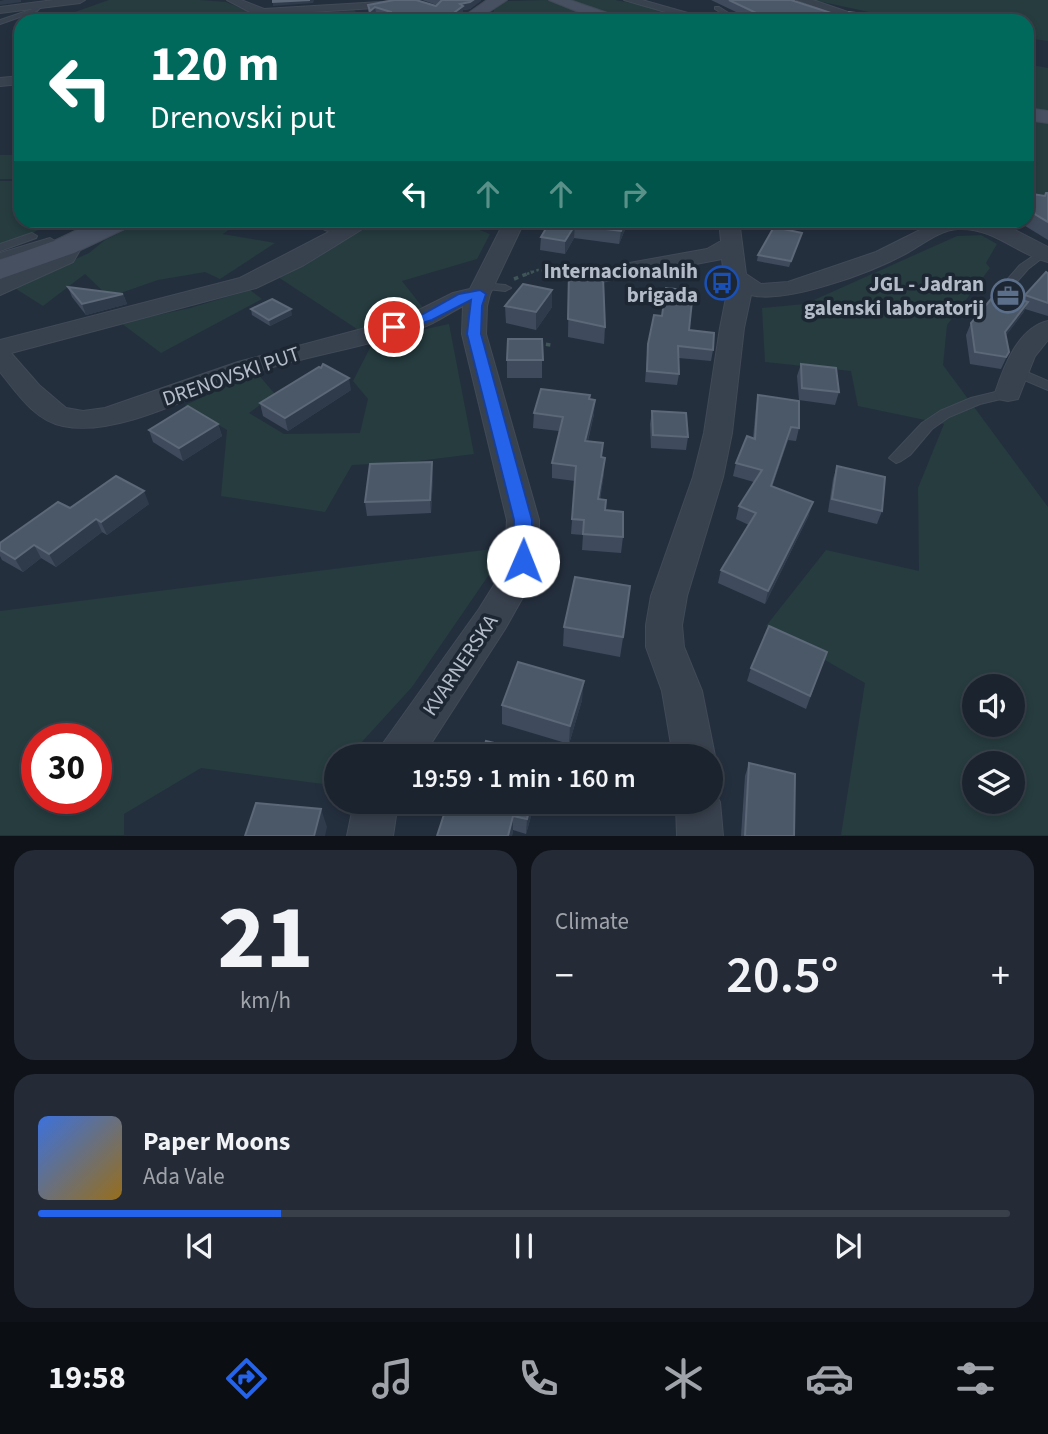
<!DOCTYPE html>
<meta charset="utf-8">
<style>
:root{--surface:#1b232e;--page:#242b36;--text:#f1f3f6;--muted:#a0a4aa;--line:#39404a;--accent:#2563eb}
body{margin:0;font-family:"Source Sans 3",sans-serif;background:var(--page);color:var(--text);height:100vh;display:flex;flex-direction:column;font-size:26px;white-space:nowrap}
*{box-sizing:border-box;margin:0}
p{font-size:23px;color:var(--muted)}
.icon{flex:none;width:38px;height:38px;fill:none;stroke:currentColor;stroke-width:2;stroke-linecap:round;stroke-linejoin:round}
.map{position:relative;height:836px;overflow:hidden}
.details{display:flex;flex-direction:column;gap:14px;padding:14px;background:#0f1319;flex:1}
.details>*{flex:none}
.guide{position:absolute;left:14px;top:14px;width:1020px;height:214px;border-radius:21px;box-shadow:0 4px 10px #0003,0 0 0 2px var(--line);background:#00695c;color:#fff;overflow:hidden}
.controls{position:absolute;left:962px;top:674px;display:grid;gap:14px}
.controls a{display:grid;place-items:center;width:63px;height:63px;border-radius:50%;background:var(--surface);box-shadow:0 4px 10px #0003,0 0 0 2px var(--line);font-size:35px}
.speed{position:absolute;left:21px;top:723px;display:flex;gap:14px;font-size:35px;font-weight:700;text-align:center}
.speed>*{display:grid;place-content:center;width:91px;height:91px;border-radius:50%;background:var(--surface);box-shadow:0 4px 10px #0003,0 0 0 2px var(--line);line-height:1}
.speed .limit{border:10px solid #d22;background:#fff;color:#111}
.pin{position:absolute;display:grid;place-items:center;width:60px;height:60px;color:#fff;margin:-30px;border:4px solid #fff;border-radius:50%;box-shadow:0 2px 7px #0007}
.me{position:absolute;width:77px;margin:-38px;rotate:1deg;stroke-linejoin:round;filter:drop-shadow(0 0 5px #0008)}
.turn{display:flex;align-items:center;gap:24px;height:147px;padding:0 21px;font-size:32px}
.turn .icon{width:91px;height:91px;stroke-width:2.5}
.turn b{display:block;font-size:49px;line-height:60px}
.lanes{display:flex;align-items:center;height:66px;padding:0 21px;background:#0003;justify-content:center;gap:35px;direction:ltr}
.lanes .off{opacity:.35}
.big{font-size:52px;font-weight:600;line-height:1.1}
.details .card{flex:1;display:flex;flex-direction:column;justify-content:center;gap:10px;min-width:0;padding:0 24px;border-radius:21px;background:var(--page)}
.details .dial{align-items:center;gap:0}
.dial b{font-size:91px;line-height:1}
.song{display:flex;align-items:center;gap:21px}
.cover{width:84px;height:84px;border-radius:10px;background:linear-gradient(135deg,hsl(220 70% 55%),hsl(40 70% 35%))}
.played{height:7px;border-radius:4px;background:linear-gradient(90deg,var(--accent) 25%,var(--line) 25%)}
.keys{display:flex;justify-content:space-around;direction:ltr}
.heat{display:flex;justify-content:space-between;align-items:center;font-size:38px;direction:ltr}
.details .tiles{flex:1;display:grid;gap:14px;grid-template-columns:1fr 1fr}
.card:last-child{grid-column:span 2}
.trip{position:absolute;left:324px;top:744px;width:399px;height:70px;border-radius:35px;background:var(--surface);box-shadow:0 4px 10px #0003,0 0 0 2px var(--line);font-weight:600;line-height:70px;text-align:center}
.tabs{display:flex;height:112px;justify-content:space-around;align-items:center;background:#0b0e12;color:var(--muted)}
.tabs .icon{width:49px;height:49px}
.tabs .active{color:var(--accent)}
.tabs b{font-size:32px;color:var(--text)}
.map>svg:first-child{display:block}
</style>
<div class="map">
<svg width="1048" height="836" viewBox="0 0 1048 836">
<rect width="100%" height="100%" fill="#242f3e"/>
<g fill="#263c3f" fill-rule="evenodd">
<polygon points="109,0 200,0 226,2 252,13 352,7 362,20 381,21 62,21 75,12"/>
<polygon points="547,0 608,21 495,21 493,5 506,1"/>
<polygon points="567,0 615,0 648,6 702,21 626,21"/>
<polygon points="813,0 1048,0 1048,41 1027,38 1027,21 911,21"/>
<polygon points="1027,64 1048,68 1048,114 1027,111"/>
<polygon points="1027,117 1048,120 1048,199 1027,200"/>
<rect x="0" y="155" width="21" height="24"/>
<polygon points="0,181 21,181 21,220 51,221 33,233 0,244"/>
<polygon points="143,221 241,221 223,234 275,243 220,279 205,272 158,280 109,297 85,274 43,306 13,287 89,253 105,240"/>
<polygon points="379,221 457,221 490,234 477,259 402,281 427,313 360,331 278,277"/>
<path d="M981 235 997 244 986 263 990 268 947 325 943 365 1048 507V835H841L865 683 766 626 826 550 919 571 918 488 944 424 858 406 851 371 765 362 762 308 805 304 957 236ZM975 686H1013V724H975ZM975 763H1013V802H975Z"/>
<polygon points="250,290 262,299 161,353 121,323 190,308"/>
<polygon points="449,324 474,454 410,462 352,465 325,512 221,496 227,430 185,405 257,373 275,394 249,413 284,434 360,433 368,399 353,381 374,340"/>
<path d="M508 547 412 687 349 756H336V770L323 784 201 768 124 814V835H0V611ZM37 738H96V798H37Z"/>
</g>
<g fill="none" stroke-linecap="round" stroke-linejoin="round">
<defs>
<g id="service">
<polygon points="39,4 42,6 37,11 0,24 0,20 33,9"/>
<polygon points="715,7 719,7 741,21 734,21 715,9"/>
<polygon points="303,220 318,220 348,234 339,236"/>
<polygon points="32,233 37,236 36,238 0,251 0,244"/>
<polygon points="50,238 55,241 54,243 0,259 0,253"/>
<polygon points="1042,250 1046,251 1046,255 1028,269 1001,300 993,300 993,296 1020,265"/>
<polygon points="483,283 505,285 511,288 505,291 479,288 479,284"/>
<polygon points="1015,367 1048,381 1048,390 1010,374 1008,371 1010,368"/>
<polygon points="1008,389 1015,393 1013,396 980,404 949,417 932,429 910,455 901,461 896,463 889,458 922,423 940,411 971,398"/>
</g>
<g id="minor">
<polygon points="54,0 85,0 80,3 0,13 0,7"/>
<polygon points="227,0 241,0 264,9 414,0 375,8 264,15 250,12"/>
<polygon points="624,0 642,0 716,21 697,21"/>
<polygon points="797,0 813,0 874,21 856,21"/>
<polygon points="21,76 21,84 0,86 0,78"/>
<path d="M352 220H377L304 265 256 288 11 353 39 385 66 408 83 411 105 408 238 362 403 318 453 293 470 289 505 220H525L490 294 487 306 486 334 539 520V560L532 581 505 629 423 756H378L384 742 479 609 499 577 505 560 507 520 462 334 463 306C449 313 436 323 421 328 367 347 310 355 256 372 202 390 120 438 63 426 35 421 17 393 0 372V340L240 278Z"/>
<path d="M719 220H739L746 274 761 284 788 282 876 252 940 220 991 221 1013 229 1048 247V262C1016 254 994 227 958 229 939 230 922 245 905 254 872 272 787 304 751 295L744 328 732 433 723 477 687 596 682 625 684 647 702 691 715 756 710 766V756H673L662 691 646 647V625L651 596 693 477 704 433 720 328 726 298 734 287 724 276 722 259 596 283 588 281 585 276 588 271 596 269 707 249 721 241Z"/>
<polygon points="64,241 76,246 80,250 73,262 0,295 0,279 57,253 54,247 57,243"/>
<path d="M1048 321V340L1035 356 1018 399 1008 401 998 399 995 393C1004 366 1018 328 1048 321Z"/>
<polygon points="710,785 720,802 723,836 677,836 676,802 710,802"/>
<polygon points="354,802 398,802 393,836 347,836"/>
</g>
<g id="secondary">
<polygon points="487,0 507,0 475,21 457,21"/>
<polygon points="549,0 570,0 622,18 624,21 601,21"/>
<polygon points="1027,108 1048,111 1048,123 1027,120"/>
<polygon points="98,220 134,220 131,226 74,253 0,279 0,260 54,241"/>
</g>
</defs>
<use href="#service" stroke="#414a57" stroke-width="2"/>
<use href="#minor" stroke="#414a57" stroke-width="2"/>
<use href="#secondary" stroke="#414a57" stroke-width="2"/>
<polyline stroke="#3f5557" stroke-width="2.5" stroke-dasharray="2.5 2.5" stroke-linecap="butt" points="527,274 538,270 573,274"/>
<g stroke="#3f5557" stroke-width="3.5" stroke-dasharray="4.5 4.5" stroke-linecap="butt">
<polyline points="558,272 573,274"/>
<polyline points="514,279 532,272"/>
<polyline points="537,343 551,345"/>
</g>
<use href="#service" fill="#38414e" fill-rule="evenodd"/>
<use href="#minor" fill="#38414e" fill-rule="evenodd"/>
<use href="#secondary" fill="#465061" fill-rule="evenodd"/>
</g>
<g fill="#3f4b5c">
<polygon points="422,0 481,0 470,9 463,10 463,13 459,16 482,21 373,21 372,16 371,17 368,11 368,5 436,6 437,5"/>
<polygon points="711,0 795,0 795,1 837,15 890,21 755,21"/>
<polygon points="1046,193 1048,193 1048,240 1022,224 1023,220 1027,220 1027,203 1031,194 1045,196"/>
<polygon points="551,220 629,220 619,244 574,238 565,254 540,250 541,237"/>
<polygon points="802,233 789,267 757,261 758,255"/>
<polygon points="569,272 605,327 604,344 568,337"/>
<polygon points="1048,273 1048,316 1025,309 1023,313 1005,336 1009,352 1001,369 970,364 966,335 971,323 1023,300 1025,295"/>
<polygon points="68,287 123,294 127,304 86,315 72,297"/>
<polygon points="505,306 552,307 536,330 506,323"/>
<polygon points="251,309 292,315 270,326 252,315"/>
<polygon points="689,330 713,350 711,361 679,358 679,374 677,385 645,382 648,344"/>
<polygon points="542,339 542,378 507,378 507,360"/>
<polygon points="801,364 839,392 835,405 799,400 797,376"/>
<polygon points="351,390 288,431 263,416 260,403"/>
<polygon points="758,395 799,428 796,441 788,440 772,487 809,515 765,604 718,583 721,570 749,525 736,519 739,506 754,482 733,476 736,463 753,438 756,407"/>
<polygon points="590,399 594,414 588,441 602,457 604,473 600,500 605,510 623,537 621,553 582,550 583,535 571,534 575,481 552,478 552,463 559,431 533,428 534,413"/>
<polygon points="652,411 688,437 686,450 651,448 650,424"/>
<polygon points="218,424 222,436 183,461 153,442 149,430"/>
<polygon points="837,466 882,511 877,524 828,512 833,479"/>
<polygon points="433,475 431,513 367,516 365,502"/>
<polygon points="149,504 107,535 102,532 56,567 41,558 23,572 2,560 0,556 0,543 70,508"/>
<polygon points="628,606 620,657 563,646 564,627"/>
<polygon points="827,652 806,709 747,681 751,668"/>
<polygon points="582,700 569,744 502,724 502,705"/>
<polygon points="749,763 794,836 741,836 745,776"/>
<polygon points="535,802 526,834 513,830 512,836 437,836 466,803"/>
</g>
<g fill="#2f3b4b">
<polygon points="4,0 21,0 21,2 0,5 0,1"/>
<polygon points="314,0 313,3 273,6 273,2"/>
<polygon points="473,0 481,0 481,1 470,9 463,10 463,13 455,19 455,21 455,12 460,4"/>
<polygon points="375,7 376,13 371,17 370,11"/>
<polygon points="625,220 629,220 619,244 621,231"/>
<polygon points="575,225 574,238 565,254 565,241"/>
<polygon points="552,290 552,307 536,330 536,312"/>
<polygon points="123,294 127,304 86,315 82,304"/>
<polygon points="1028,302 1023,313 999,345 1005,332"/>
<polygon points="291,309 292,315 270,326 269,320"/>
<polygon points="349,378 351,390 288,431 285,418"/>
<polygon points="595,400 594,414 584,456 585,441"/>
<polygon points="218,424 222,436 183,461 179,448"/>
<polygon points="791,427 788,440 768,499 771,486"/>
<polygon points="605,458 604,473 597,515 598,499"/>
<polygon points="432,462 433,475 431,513 430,500"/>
<polygon points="144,491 149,504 107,535 101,522"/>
<polygon points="813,502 809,515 765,604 768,591"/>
<polygon points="96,519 102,532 56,567 49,554"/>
<polygon points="34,545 41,558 23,572 15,559"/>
<polygon points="584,681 582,700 569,744 570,726"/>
<polygon points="531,802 535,802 526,834 527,819"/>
<polygon points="321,809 327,827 325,836 314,836"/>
<polygon points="513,816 513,830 512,836 508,836"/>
</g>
<g fill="#4b5868" stroke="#5c6777" stroke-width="2">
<polygon points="273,0 310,0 273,2"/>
<polygon points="394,0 416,0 436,6 442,0 441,0 473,0 470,2 460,4 463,6 455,12 455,16 476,17 482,21 375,21 372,15 389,17 391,12 375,7 370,11 368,5"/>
<polygon points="729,0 791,0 837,15 847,15 849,12 871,15 890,21 764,21 769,19"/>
<polygon points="1046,193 1048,193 1048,222 1028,210 1031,194 1045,196"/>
<polygon points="551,220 625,220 621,231 575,225 565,241 541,237"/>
<polygon points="774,227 802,233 791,261 758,255"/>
<polygon points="569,272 603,277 605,327 568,319"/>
<polygon points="1046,272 1048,273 1048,303 1025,295"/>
<polygon points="523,284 552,290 536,312 505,306"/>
<polygon points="68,287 123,294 82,304"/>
<polygon points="666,288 693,291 689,330 714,333 713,350 678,346 679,374 647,371 648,344 654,315 662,316"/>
<polygon points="997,292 1028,302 1005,332 1009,352 1006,357 975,352 971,323"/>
<polygon points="272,299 291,309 269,320 251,309"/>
<polygon points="508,339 542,339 543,360 507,360"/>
<polygon points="323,364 349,378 285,418 260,403 319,367 321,368"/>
<polygon points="801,364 836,368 839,392 802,388"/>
<polygon points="541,389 590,395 589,399 595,400 585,441 603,443 601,457 605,458 598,499 606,500 605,510 623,512 623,537 583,534 584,520 572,519 576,466 552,463 563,417 534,413"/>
<polygon points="758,395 799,401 799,428 791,427 771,486 813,502 768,591 721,570 756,513 739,506 762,470 736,463 747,436 755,439"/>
<polygon points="188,406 218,424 179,448 149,430"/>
<polygon points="652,411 686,413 688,437 653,435"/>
<polygon points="432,462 430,500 365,502 370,464"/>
<polygon points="837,466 885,477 882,511 832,499"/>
<polygon points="116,476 144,491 101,522 96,519 49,554 34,545 15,559 0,550 0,543 58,502 70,508"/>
<polygon points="575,577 630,586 623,637 564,627"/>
<polygon points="769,626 827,652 810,696 751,668"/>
<polygon points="518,662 584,681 570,726 502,705"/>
<polygon points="486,741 543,755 481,756"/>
<polygon points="749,763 795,774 794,836 745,836"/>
<polygon points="448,802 466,803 466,802 531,802 527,819 513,816 508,836 437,836"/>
<polygon points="256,803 321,809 314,836 245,836"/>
</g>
<polygon fill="#2563eb" stroke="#184099" stroke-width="2" points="480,290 486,294 482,306 481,334 532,520 532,561 529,566 523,568 516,566 513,561 514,520 467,334 471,300 432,320 394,332 387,327 423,314 459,294"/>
<defs>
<symbol id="bus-ring" viewBox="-11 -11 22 22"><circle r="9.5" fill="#1d2633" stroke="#1a4fb4" stroke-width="1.5"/><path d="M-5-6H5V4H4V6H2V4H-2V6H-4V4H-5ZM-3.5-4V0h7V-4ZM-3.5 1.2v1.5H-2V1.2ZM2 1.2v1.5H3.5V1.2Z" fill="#1a4fb4"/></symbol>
<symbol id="office-ring" viewBox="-11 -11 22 22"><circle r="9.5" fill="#1d2633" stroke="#5c6f8a" stroke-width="1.5"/><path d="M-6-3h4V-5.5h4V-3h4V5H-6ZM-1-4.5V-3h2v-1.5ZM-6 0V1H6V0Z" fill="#5c6f8a"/></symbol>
</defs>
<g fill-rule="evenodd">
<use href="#bus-ring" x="703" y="264" width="38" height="38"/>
<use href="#office-ring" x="989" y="277" width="38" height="38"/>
</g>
<g text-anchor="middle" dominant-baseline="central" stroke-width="7" stroke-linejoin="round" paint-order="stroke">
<g font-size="21" font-weight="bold" fill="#b4bcc9" stroke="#1d2633" text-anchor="end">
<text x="698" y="271">Internacionalnih<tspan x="698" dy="24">brigada</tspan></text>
<text x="984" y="284">JGL - Jadran<tspan x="984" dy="24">galenski laboratorij</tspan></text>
</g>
<g font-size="21" fill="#b4bcc9" stroke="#1d2633">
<text transform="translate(231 376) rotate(-19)">DRENOVSKI PUT</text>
<text transform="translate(460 665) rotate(-56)">KVARNERSKA</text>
</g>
</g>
</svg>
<div class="controls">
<a><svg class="icon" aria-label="sound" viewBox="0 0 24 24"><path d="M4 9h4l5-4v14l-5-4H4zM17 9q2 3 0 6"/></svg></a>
<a><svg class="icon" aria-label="layers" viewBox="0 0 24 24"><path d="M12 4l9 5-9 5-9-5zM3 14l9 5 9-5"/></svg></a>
</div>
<div class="speed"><div class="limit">30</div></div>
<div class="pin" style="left:394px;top:327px;background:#d93025"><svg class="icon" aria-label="arrive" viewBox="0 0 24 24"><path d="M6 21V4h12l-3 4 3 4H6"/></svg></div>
<svg class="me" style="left:523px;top:561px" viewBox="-20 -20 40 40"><circle r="19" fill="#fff"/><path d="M0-13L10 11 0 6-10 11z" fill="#2563eb"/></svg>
<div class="trip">19:59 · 1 min · 160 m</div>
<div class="guide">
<div class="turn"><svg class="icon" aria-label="left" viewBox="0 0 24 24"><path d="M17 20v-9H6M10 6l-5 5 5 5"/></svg><div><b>120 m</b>Drenovski put</div></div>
<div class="lanes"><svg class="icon" aria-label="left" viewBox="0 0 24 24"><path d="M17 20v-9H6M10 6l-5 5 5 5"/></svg><svg class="icon off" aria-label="ahead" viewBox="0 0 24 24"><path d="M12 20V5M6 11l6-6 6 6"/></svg><svg class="icon off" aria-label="ahead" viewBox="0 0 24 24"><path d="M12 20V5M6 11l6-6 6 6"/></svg><svg class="icon off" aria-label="right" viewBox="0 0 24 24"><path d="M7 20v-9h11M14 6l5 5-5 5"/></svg></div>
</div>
</div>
<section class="details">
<div class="tiles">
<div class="card dial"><b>21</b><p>km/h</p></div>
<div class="card"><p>Climate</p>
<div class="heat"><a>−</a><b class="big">20.5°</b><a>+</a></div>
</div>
<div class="card">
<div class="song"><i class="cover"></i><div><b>Paper Moons</b><p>Ada Vale</p></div></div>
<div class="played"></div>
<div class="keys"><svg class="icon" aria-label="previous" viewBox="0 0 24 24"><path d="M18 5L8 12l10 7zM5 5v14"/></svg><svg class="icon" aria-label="pause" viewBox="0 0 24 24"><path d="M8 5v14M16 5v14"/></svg><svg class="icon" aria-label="next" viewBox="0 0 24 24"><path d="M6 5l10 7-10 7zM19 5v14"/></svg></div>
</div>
</div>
</section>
<nav class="tabs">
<b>19:58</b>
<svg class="icon active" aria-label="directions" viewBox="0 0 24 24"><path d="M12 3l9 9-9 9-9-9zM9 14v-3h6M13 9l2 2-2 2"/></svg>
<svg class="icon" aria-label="music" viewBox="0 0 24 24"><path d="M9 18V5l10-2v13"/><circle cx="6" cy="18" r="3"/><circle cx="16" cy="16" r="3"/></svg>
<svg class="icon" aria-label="phone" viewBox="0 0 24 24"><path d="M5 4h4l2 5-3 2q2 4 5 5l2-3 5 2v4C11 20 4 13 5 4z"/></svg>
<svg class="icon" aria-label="climate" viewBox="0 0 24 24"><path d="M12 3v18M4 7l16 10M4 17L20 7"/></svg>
<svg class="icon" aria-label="car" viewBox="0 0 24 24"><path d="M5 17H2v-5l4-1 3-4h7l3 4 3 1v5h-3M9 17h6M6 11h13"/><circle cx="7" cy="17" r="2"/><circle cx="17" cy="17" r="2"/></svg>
<svg class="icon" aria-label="filters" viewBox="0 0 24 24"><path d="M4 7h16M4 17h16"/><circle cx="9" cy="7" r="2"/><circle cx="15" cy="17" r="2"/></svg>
</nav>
